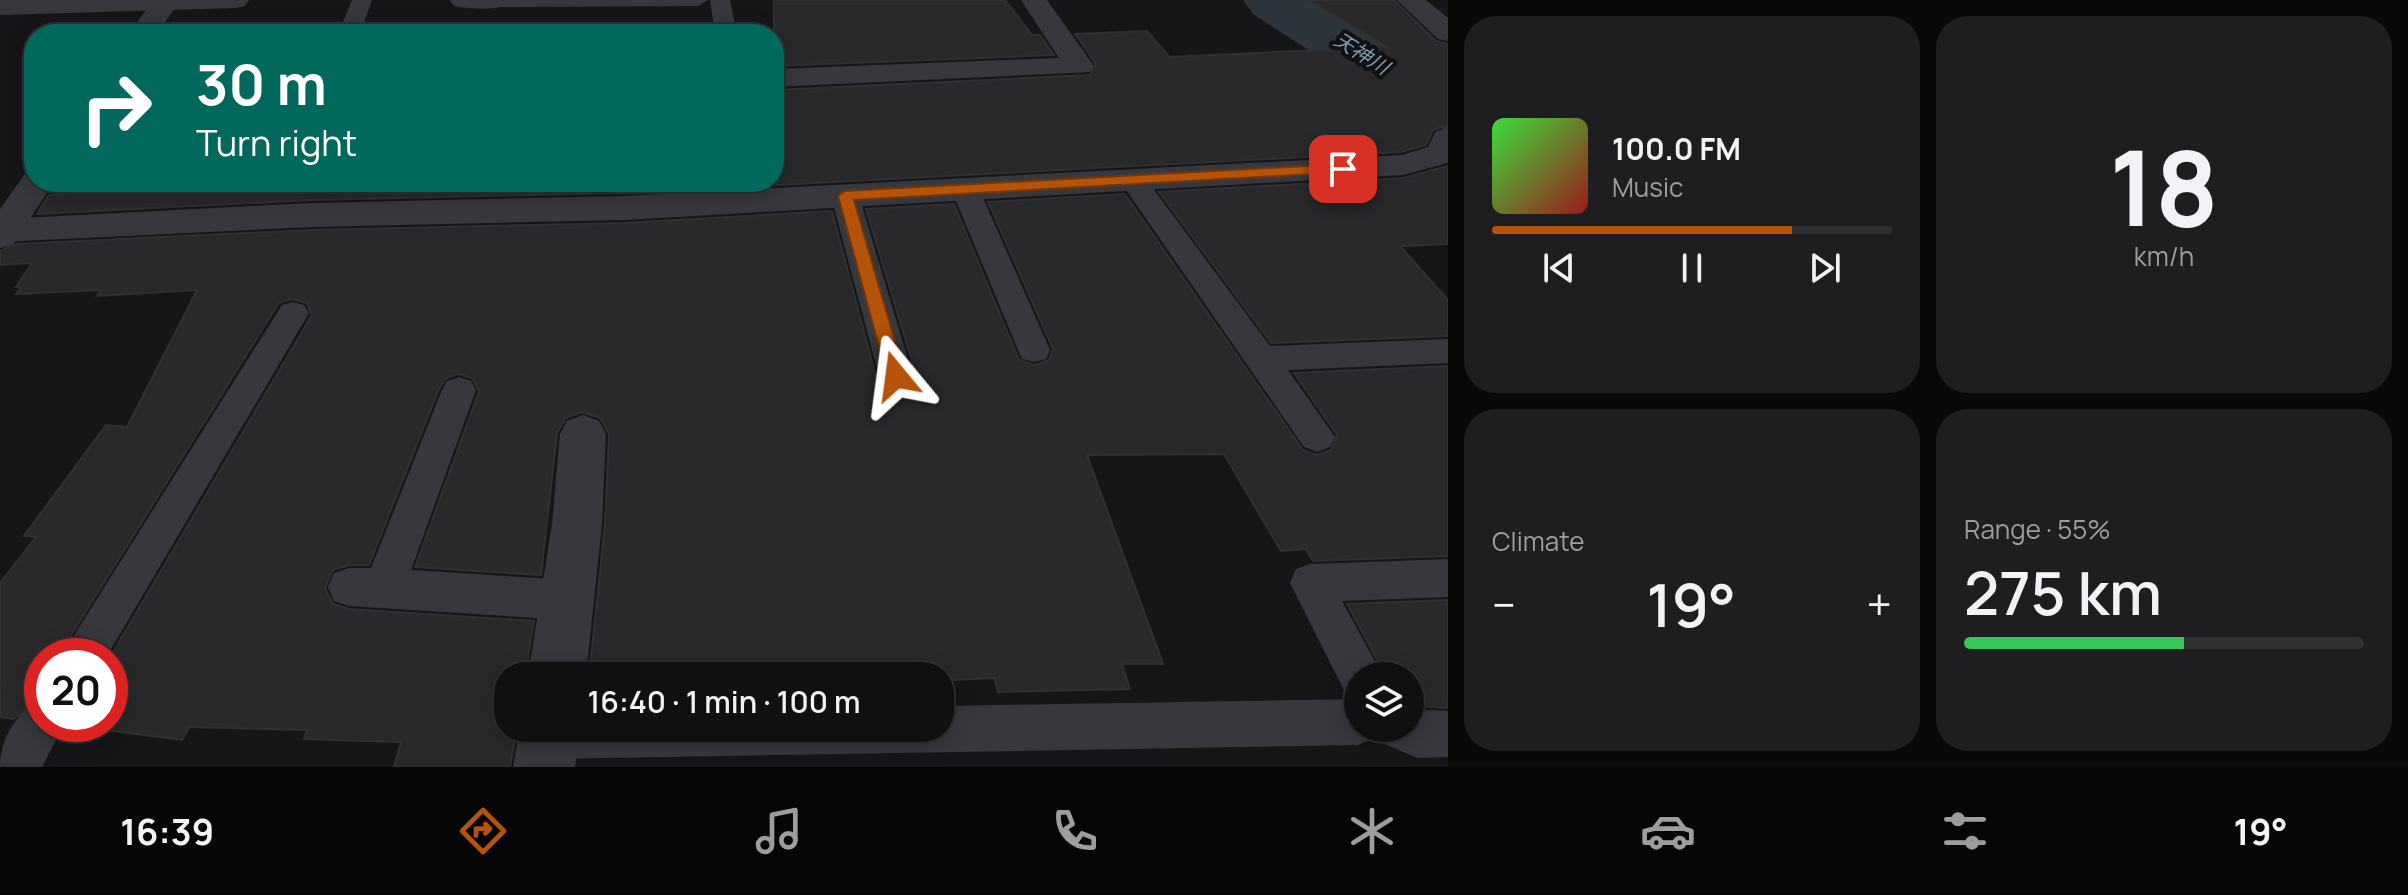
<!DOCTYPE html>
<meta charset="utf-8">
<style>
:root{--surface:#101012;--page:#1e1e20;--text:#f1f3f6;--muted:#9c9d9f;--line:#303032;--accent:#b45309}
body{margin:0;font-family:Manrope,"Noto Sans JP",sans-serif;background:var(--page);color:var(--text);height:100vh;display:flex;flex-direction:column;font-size:30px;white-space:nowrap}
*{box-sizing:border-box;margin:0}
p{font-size:26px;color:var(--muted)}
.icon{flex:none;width:44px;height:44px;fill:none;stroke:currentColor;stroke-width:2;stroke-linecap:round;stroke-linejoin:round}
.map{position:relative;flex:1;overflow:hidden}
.side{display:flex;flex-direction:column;gap:16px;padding:16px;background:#09090a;width:960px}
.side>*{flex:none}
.hud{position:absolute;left:24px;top:24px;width:760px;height:168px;border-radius:32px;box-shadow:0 4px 20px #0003,0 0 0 2px var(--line);background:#00695c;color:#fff;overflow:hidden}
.controls{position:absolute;left:1344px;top:662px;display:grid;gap:16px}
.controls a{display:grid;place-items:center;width:80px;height:80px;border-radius:50%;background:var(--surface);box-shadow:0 4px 20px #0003,0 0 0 2px var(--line);font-size:40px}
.speed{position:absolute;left:24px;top:638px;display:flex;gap:16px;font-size:40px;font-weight:700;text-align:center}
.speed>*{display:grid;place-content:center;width:104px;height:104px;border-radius:50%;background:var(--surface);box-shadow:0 4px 20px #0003,0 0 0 2px var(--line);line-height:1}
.speed .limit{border:12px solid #d22;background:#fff;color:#111}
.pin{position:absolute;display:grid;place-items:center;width:68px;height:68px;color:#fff;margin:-34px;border-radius:16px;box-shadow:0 4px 12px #0006}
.me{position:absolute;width:88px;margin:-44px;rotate:344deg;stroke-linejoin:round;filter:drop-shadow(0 0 6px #0008)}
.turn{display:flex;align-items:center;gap:28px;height:168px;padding:0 40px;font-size:36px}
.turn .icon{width:104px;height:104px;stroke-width:2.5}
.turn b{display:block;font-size:56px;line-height:68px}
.big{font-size:60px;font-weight:600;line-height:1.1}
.side .tile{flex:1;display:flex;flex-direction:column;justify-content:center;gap:12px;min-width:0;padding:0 28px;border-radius:32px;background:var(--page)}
.side .dial{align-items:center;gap:0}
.dial b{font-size:104px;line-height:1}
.song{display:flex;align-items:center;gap:24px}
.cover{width:96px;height:96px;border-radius:12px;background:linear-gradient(135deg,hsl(120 70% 55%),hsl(0 70% 35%))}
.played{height:8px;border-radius:4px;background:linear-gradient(90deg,var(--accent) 75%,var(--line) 75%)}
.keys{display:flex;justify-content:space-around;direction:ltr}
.heat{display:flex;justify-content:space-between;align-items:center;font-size:44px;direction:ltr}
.charge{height:12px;border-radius:6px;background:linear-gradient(90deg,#34c759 55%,var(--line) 0)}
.side .tiles{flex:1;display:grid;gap:16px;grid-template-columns:repeat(2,1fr)}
.trip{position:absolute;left:494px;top:662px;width:460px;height:80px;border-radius:32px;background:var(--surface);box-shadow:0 4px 20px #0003,0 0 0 2px var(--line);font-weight:600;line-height:80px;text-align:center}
.dock{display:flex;height:128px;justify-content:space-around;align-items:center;background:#060607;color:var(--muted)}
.dock .icon{width:56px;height:56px}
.dock .selected{color:var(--accent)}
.dock b{font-size:36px;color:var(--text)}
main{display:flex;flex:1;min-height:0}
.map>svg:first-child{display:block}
</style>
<main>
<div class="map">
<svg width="1448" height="767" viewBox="0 0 1448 767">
<rect width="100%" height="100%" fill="#161618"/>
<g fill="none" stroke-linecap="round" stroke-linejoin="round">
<polygon fill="#2c353c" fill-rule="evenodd" points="1243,0 1323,0 1448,74 1448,130 1421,123 1253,14"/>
</g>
<g fill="#29292c" stroke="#303034" stroke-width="2">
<polygon points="774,0 1005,0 1032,35 1040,35 1054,55 774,66"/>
<polygon points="1309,0 1394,0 1436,41 1448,44 1448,125 1433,130 1426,145 1401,152 624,193 311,200 37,214 49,195 241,182 774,182 774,90 1090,75 1096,64 1075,34 1147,31 1169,57 1387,47"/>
<polygon points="1448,166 1448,244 1400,246 1448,300 1448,336 1271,343 1159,192 1403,178"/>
<polygon points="1125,194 1303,450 1316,455 1331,450 1337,435 1294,373 1448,366 1448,556 1313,561 1306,549 1281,551 1224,454 1087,455 1163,664 1122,664 1130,689 998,692 994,678 951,680 951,676 589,676 605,524 609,434 600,418 582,412 566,418 557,433 541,575 415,567 479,391 472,378 458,374 446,378 439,389 369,565 349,565 333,570 325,588 333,604 349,609 534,621 525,676 508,676 508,728 517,728 510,767 394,767 401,742 304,739 307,730 189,727 182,740 67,725 110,724 110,657 312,315 307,303 292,299 279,303 58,656 42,656 42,697 14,719 0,717 0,583 36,537 24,536 106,425 127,427 197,290 97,296 101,290 16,294 21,287 16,287 32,263 0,265 0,251 17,244 311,230 624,223 832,211 876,377 883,388 897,392 911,386 916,375 866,209 954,204 1019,360 1035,365 1049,360 1053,349 988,202"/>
<polygon points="1448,600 1448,708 1415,706 1410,698 1410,676 1386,676 1347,604"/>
</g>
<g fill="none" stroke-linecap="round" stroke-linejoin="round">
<g fill="#37383d" fill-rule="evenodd">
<polygon points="352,0 372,0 360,34 338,34"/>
<polygon points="481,0 708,0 698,6 491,7 484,5"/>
<polygon points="710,0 730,0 737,34 715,34"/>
<polygon points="1133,173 1143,175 1270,346 1448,339 1448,363 1288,370 1335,437 1330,447 1317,452 1304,447 1120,181 1123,175"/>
<polygon points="966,182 976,185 980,191 1050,350 1046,359 1034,362 1022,359 1018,350 952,191 956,185"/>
<polygon points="845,187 855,190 859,196 913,376 908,385 896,389 884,385 879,376 831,196 835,190"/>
<polygon points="293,302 304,305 309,313 107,656 61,656 282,305"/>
<polygon points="459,377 471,381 476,390 411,570 567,580 582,586 588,600 582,614 567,620 349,606 334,601 328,587 334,573 349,568 371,568 442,390 447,381"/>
<polygon points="1448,559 1448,597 1342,601 1383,676 1358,676 1358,697 1345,692 1290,583 1296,569 1310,564"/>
<polygon points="1358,699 1358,728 1410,728 1410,709 1448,711 1448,757 1417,758 1385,744 1378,728 1374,738 1358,745 549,759 533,752 526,736 529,728 940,728 940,706"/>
<path d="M42 700V724H64L42 767H0C0 740 16 711 42 700Z"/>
</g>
<g fill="#37383d" fill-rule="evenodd">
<polygon points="0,0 249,0 245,6 236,8 0,15"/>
<path d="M450 0H504V1L501 7C485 10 469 9 454 6Z"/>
<polygon points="1021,0 1047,0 1094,66 1090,72 774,87 774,69 1059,58"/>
<polygon points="1397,0 1426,0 1448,18 1448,41 1438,39"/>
<polygon points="1448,128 1448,163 1403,175 624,220 311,227 0,242 0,220 3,219 311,203 624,196 1402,155 1428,147 1436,131"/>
<polygon points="583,415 599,421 606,434 602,524 586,676 528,676 552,524 560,434 567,421"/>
<polygon points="520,728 580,728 575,767 513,767"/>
</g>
<g fill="#37383d" fill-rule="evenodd">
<polygon points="153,0 180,0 157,34 129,34"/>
<polygon points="34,172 34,182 54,182 13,245 0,248 0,209 25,174"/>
</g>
</g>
<polygon fill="#b45309" stroke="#753606" stroke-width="2" points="1343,164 1350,169 1348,172 854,200 905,376 896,383 887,376 838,196 845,191"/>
<g text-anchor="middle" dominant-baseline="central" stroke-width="8" stroke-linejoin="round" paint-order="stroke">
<g font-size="20" font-style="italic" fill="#7f9bb3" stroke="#111113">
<text transform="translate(1362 53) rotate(32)">天神川</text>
</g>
</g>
</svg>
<div class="controls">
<a><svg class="icon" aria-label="layers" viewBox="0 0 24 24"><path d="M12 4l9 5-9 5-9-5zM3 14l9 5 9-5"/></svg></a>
</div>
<div class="speed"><div class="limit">20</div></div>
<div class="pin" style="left:1343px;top:169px;background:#d93025"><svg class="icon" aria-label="arrive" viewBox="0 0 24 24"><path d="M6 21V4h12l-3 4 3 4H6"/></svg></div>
<svg class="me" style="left:896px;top:376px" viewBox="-20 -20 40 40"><path d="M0-17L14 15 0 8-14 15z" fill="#b45309" stroke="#fff" stroke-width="4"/></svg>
<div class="trip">16:40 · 1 min · 100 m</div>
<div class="hud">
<div class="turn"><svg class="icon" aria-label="right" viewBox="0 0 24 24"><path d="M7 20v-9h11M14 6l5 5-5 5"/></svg><div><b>30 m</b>Turn right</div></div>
</div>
</div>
<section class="side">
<div class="tiles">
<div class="tile">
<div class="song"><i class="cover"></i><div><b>100.0 FM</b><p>Music</p></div></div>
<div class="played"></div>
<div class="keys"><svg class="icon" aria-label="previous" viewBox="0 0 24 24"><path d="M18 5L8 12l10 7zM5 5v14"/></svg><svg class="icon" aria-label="pause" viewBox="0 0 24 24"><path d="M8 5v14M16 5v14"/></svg><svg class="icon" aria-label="next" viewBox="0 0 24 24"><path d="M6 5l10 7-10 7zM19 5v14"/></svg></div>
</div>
<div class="tile dial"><b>18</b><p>km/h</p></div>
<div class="tile"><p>Climate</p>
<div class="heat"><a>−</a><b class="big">19°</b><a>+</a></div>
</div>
<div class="tile"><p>Range · 55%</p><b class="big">275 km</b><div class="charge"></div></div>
</div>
</section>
</main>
<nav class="dock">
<b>16:39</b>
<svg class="icon selected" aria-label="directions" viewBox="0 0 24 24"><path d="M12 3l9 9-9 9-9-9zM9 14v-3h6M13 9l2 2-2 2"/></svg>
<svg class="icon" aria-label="music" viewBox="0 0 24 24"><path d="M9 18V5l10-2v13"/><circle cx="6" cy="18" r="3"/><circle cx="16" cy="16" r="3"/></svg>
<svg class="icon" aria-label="phone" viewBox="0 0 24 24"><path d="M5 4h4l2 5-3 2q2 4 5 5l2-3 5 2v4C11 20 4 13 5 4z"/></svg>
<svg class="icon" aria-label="climate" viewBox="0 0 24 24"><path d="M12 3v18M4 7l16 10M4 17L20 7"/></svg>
<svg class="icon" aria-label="car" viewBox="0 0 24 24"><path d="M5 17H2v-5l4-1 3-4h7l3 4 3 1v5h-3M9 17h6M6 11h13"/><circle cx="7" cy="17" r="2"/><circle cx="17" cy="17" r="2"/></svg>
<svg class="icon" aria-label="filters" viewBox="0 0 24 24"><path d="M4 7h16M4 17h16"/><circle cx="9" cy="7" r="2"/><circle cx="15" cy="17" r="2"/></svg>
<b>19°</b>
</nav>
